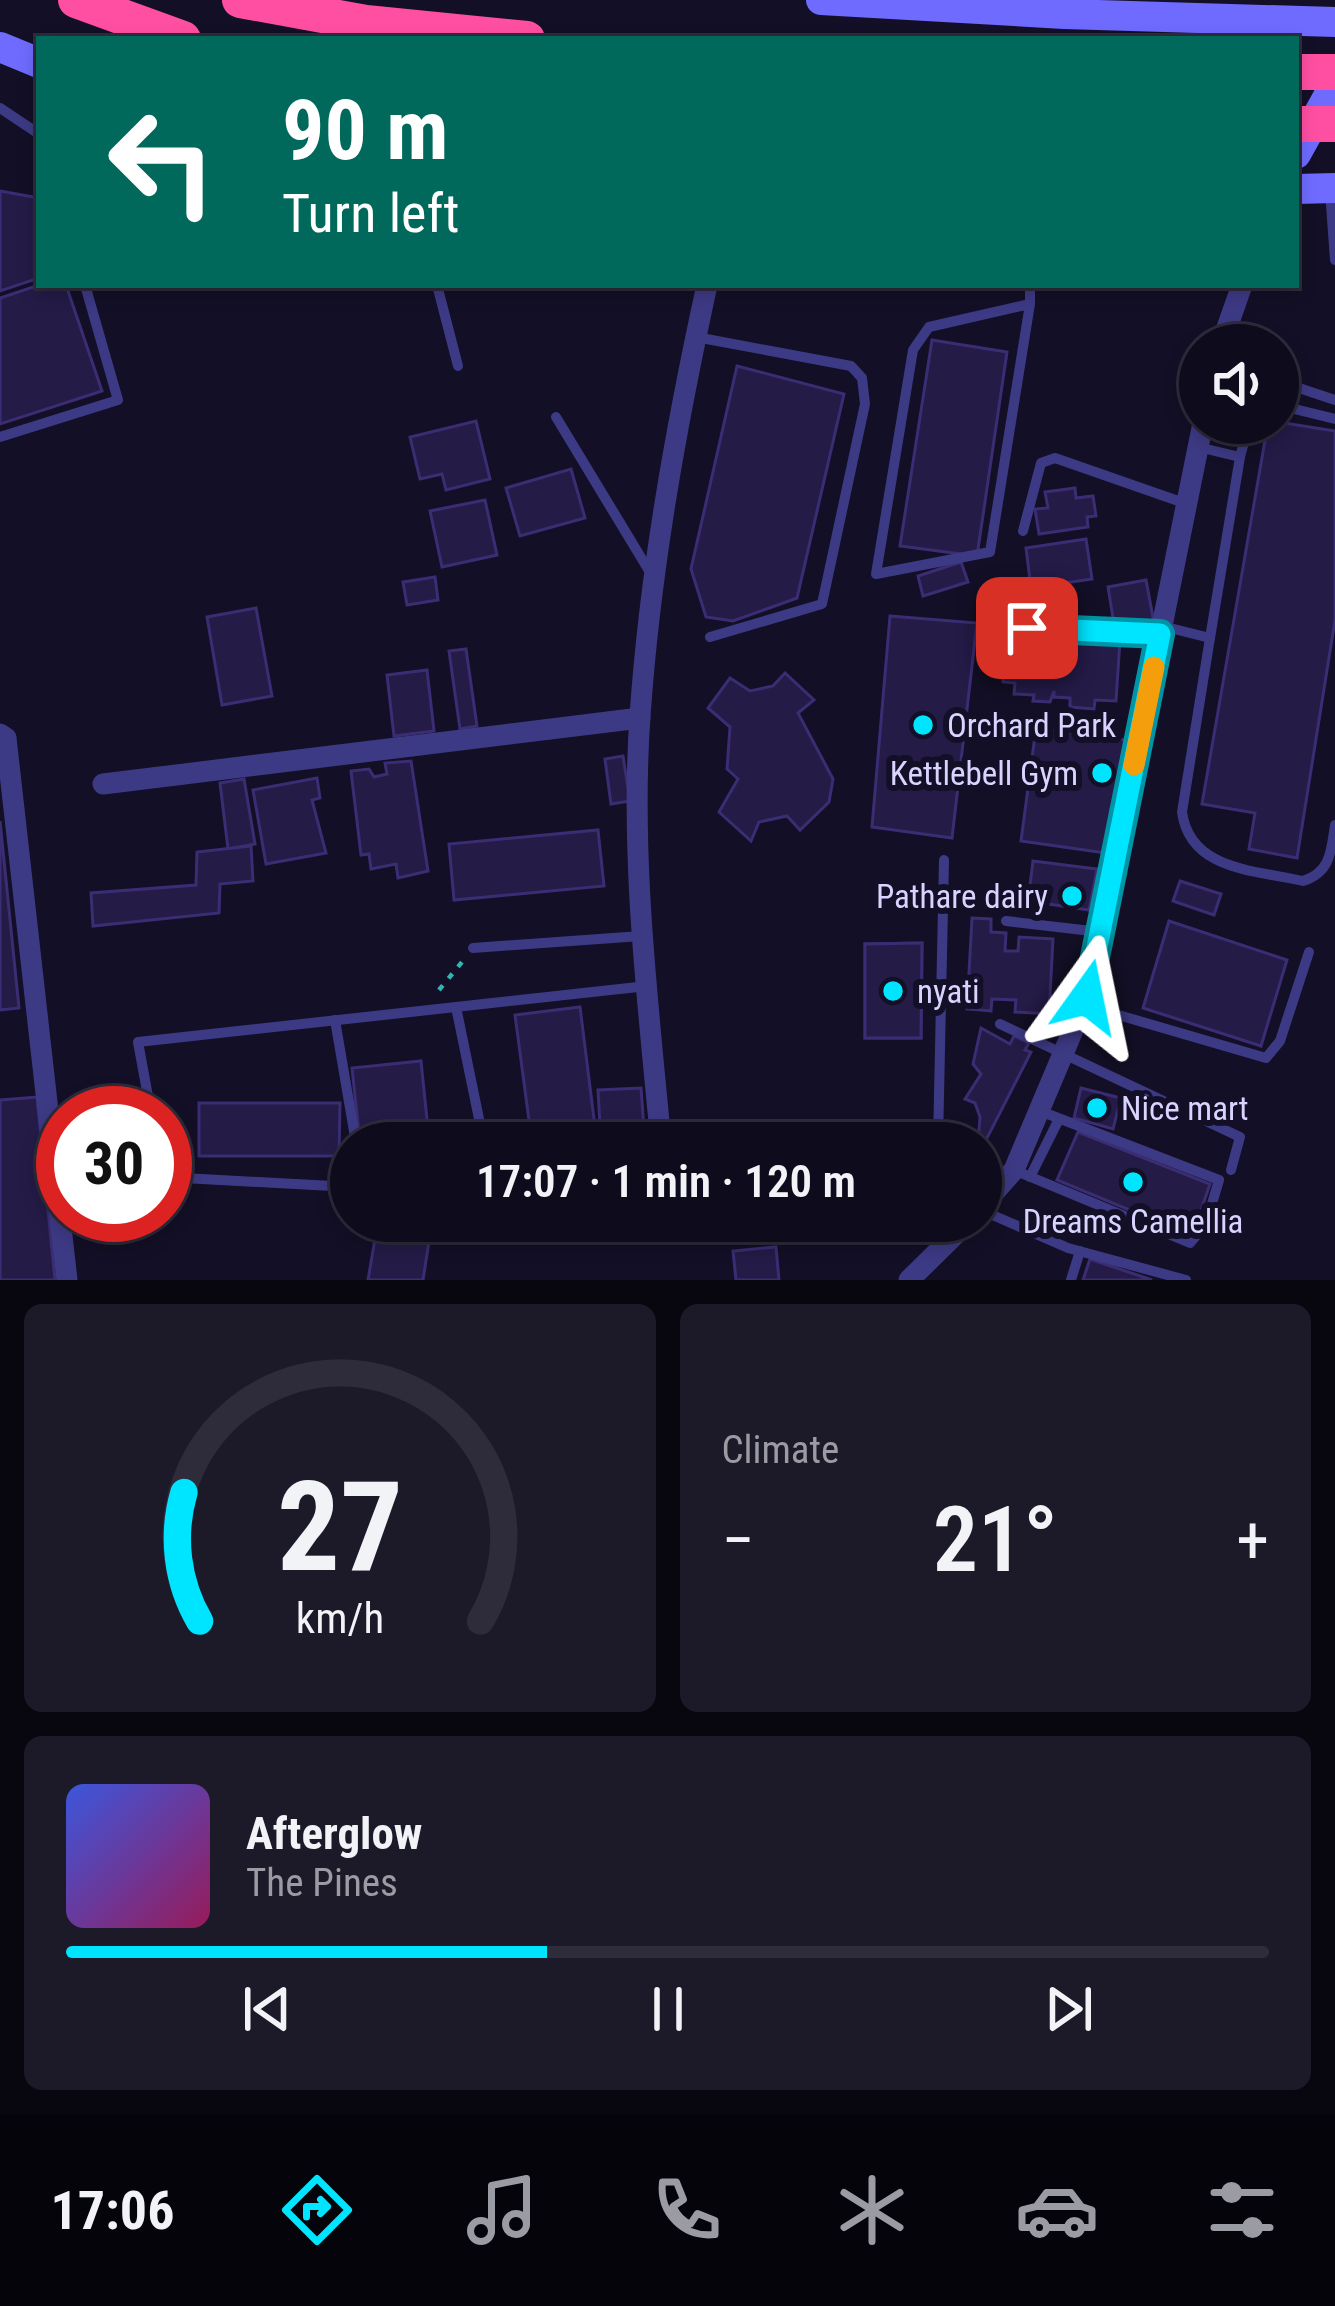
<!DOCTYPE html>
<meta charset="utf-8">
<style>
:root{--surface:#0e0b1c;--page:#1c1929;--text:#f1f3f6;--muted:#9b9ba3;--line:#2e2b3b;--accent:#00e5ff}
body{margin:0;font-family:"Roboto Condensed",sans-serif;background:var(--page);color:var(--text);height:100vh;display:flex;flex-direction:column;font-size:45px;white-space:nowrap}
*{box-sizing:border-box;margin:0}
p{font-size:39px;color:var(--muted)}
.icon{flex:none;width:66px;height:66px;fill:none;stroke:currentColor;stroke-width:2;stroke-linecap:round;stroke-linejoin:round}
.map{position:relative;height:1280px;overflow:hidden}
.drawer{display:flex;flex-direction:column;gap:24px;padding:24px;background:#08060f;flex:1}
.drawer>*{flex:none}
.hud{position:absolute;left:36px;top:36px;width:1263px;height:252px;border-radius:0px;box-shadow:0 6px 18px #0003,0 0 0 3px var(--line);background:#00695c;color:#fff;overflow:hidden}
.fabs{position:absolute;left:1179px;top:324px;display:grid;gap:24px}
.fabs a{display:grid;place-items:center;width:120px;height:120px;border-radius:50%;background:var(--surface);box-shadow:0 6px 18px #0003,0 0 0 3px var(--line);font-size:60px}
.speed{position:absolute;left:36px;top:1086px;display:flex;gap:24px;font-size:60px;font-weight:700;text-align:center}
.speed>*{display:grid;place-content:center;width:156px;height:156px;border-radius:50%;background:var(--surface);box-shadow:0 6px 18px #0003,0 0 0 3px var(--line);line-height:1}
.speed .limit{border:18px solid #d22;background:#fff;color:#111}
.pin{position:absolute;display:grid;place-items:center;width:102px;height:102px;color:#fff;margin:-51px;border-radius:24px;box-shadow:0 6px 18px #0006}
.me{position:absolute;width:132px;margin:-66px;rotate:12deg;stroke-linejoin:round;filter:drop-shadow(0 0 9px #0008)}
.turn{display:flex;align-items:center;gap:42px;height:252px;padding:0 48px;font-size:54px}
.turn .icon{width:156px;height:156px;stroke-width:2.5}
.turn b{display:block;font-size:84px;line-height:102px}
.big{font-size:90px;font-weight:600;line-height:1.1}
.drawer .widget{flex:1;display:flex;flex-direction:column;justify-content:center;gap:18px;min-width:0;padding:0 42px;border-radius:18px;background:var(--page)}
.drawer .dial{align-items:center;gap:0}
.dial svg{height:312px;overflow:visible;fill:none;stroke:var(--line);stroke-width:7;stroke-linecap:round;text-anchor:middle}
.dial text{fill:var(--text);stroke:none}
.song{display:flex;align-items:center;gap:36px}
.cover{width:144px;height:144px;border-radius:18px;background:linear-gradient(135deg,hsl(230 70% 55%),hsl(330 70% 35%))}
.played{height:12px;border-radius:6px;background:linear-gradient(90deg,var(--accent) 40%,var(--line) 40%)}
.keys{display:flex;justify-content:space-around;direction:ltr}
.heat{display:flex;justify-content:space-between;align-items:center;font-size:66px;direction:ltr}
.drawer .tiles{flex:1;display:grid;gap:24px;grid-template-columns:1fr 1fr}
.widget:last-child{grid-column:span 2}
.trip{position:absolute;left:330px;top:1122px;width:672px;height:120px;border-radius:60px;background:var(--surface);box-shadow:0 6px 18px #0003,0 0 0 3px var(--line);font-weight:600;line-height:120px;text-align:center}
.tabs{display:flex;height:192px;justify-content:space-around;align-items:center;background:#06040b;color:var(--muted)}
.tabs .icon{width:84px;height:84px}
.tabs .active{color:var(--accent)}
.tabs b{font-size:54px;color:var(--text)}
.map>svg:first-child{display:block}
</style>
<div class="map">
<svg width="1335" height="1280" viewBox="0 0 1335 1280">
<rect width="100%" height="100%" fill="#130f26"/>
<g fill="#241b47" stroke="#3b2d73" stroke-width="3">
<polygon points="0,191 39,198 39,278 0,291"/>
<polygon points="39,285 66,285 102,391 0,424 0,298"/>
<polygon points="932,340 1007,352 977,556 900,546"/>
<polygon points="737,366 844,394 797,598 733,621 706,617 691,569"/>
<polygon points="476,421 490,479 446,490 442,474 420,479 410,437"/>
<polygon points="1278,422 1335,431 1335,620 1297,858 1249,849 1255,813 1202,804 1268,423"/>
<polygon points="571,469 585,518 520,536 506,488"/>
<polygon points="1075,488 1076,498 1093,496 1096,516 1087,517 1088,527 1039,534 1035,509 1048,508 1045,492"/>
<polygon points="485,500 497,555 442,567 430,511"/>
<polygon points="1086,539 1092,579 1031,588 1026,548"/>
<polygon points="961,562 968,582 923,596 918,576"/>
<polygon points="435,577 438,600 407,605 403,582"/>
<polygon points="1146,580 1154,623 1115,630 1108,587"/>
<polygon points="256,608 272,696 222,705 207,617"/>
<polygon points="890,616 977,623 952,838 872,827"/>
<polygon points="1055,636 1120,640 1116,701 1095,700 1094,709 1070,707 1070,698 1054,697 1054,691 1050,702 1033,701 1034,695 1014,694 1015,683 1003,682 1005,647 1019,648 1020,637 1055,644"/>
<polygon points="466,649 477,726 460,729 449,651"/>
<polygon points="427,670 434,731 394,736 387,675"/>
<polygon points="785,673 814,700 798,713 833,779 829,802 800,830 787,816 759,822 751,841 719,812 738,779 727,769 730,727 708,708 730,678 750,691 773,686"/>
<polygon points="1036,728 1126,740 1106,853 1021,841"/>
<polygon points="623,756 630,801 611,804 605,759"/>
<polygon points="411,761 428,871 398,878 396,864 371,869 369,854 361,855 351,771 369,769 374,777 387,774 385,763"/>
<polygon points="317,778 320,798 312,800 326,853 266,864 253,790"/>
<polygon points="244,779 255,844 228,849 220,783"/>
<polygon points="0,821 19,1008 0,1010"/>
<polygon points="598,830 604,886 454,900 449,844"/>
<polygon points="251,846 253,881 220,884 219,913 93,926 91,893 196,885 197,852"/>
<polygon points="1033,861 1097,869 1089,910 1028,901"/>
<polygon points="1180,881 1221,894 1214,915 1173,901"/>
<polygon points="972,918 991,919 991,932 1006,933 1005,951 1018,951 1019,937 1053,939 1049,1014 1015,1012 1016,1000 992,999 991,1011 967,1009"/>
<polygon points="1169,921 1287,960 1261,1046 1143,1008"/>
<polygon points="922,943 921,1038 865,1038 865,944"/>
<polygon points="922,943 921,1038 865,1038 865,944"/>
<polygon points="580,1007 597,1143 532,1143 515,1015"/>
<polygon points="981,1028 1010,1044 1014,1036 1029,1043 1025,1050 1031,1052 983,1146 978,1143 980,1117 975,1103 965,1099 981,1074 973,1064"/>
<polygon points="421,1061 429,1139 360,1143 352,1068"/>
<polygon points="641,1088 645,1143 601,1143 598,1090"/>
<polygon points="1081,1088 1121,1098 1113,1129 1074,1118"/>
<polygon points="37,1097 55,1280 0,1280 0,1100"/>
<polygon points="199,1103 340,1103 339,1156 199,1156"/>
<polygon points="1078,1132 1210,1184 1192,1236 1057,1180"/>
<polygon points="377,1227 430,1235 423,1280 368,1280"/>
<polygon points="776,1247 779,1280 736,1280 733,1251"/>
<polygon points="1090,1259 1152,1280 1083,1280"/>
</g>
<g fill="none" stroke-linecap="round" stroke-linejoin="round">
<polyline stroke="#2fb8b0" stroke-width="4.5" stroke-dasharray="6 9" stroke-linecap="butt" points="439,990 462,962"/>
<g stroke="#3d3a85" stroke-width="10">
<polyline points="0,108 39,134"/>
<polyline points="1330,191 1335,260"/>
<polyline points="437,285 458,366"/>
<polyline points="1030,304 929,327 913,350 876,574 990,552 1030,304 1030,285"/>
<polyline points="696,337 851,366 862,378 865,404 822,604 710,637"/>
<polyline points="1278,381 1335,400"/>
<polyline points="1278,405 1335,419"/>
<polyline points="556,417 651,574"/>
<polyline points="0,437 118,400 85,285"/>
<polyline points="1240,457 1249,423"/>
<polyline points="1023,531 1041,463 1055,458 1187,504"/>
<polyline points="1162,626 1210,638 1240,457 1198,447"/>
<polyline points="1027,628 1160,634"/>
<path d="M1210 638 1182 812C1190 871 1256 870 1303 881 1331 872 1331 851 1335 825"/>
<polyline points="1006,921 1100,932"/>
<polyline points="473,948 641,936"/>
<polyline points="1084,1005 1266,1058 1280,1041 1309,952"/>
<polyline points="456,1007 484,1143"/>
<polyline points="335,1020 356,1143"/>
<polyline points="1000,1024 1240,1137 1231,1170"/>
<polyline points="151,1113 138,1042 647,986"/>
<polyline points="938,1143 944,860"/>
<polyline points="1014,1170 1190,1243 1206,1224 1219,1180 1040,1111"/>
<polyline points="165,1177 351,1187"/>
<polyline points="1030,1177 1059,1119"/>
<polyline points="981,1210 1068,1248 1186,1280"/>
<polyline points="935,1253 936,1221"/>
<polyline points="1071,1280 1080,1251"/>
</g>
<g stroke="#3d3a85" stroke-width="21">
<polyline points="1221,345 1242,285"/>
<polyline points="0,734 6,738 67,1280"/>
<polyline points="103,784 640,718"/>
<path d="M661 1143C648 1002 630 858 640 716 650 571 676 427 707 285"/>
<polyline points="981,1207 1014,1170 1087,997 1203,423"/>
<polyline points="909,1280 969,1221"/>
</g>
<g stroke="#6f6bff" stroke-width="30">
<polyline points="821,0 1064,14 1335,22"/>
<polyline points="0,47 39,63"/>
<polyline points="1296,154 1335,84"/>
<polyline points="1296,189 1335,188"/>
</g>
<g stroke="#ff4fa3" stroke-width="36">
<polyline points="76,0 183,39"/>
<polyline points="240,0 366,23 527,39"/>
<polyline points="1296,72 1335,72"/>
</g>
<polyline stroke="#ff4fa3" stroke-width="36" points="1296,124 1335,124"/>
</g>
<g fill="none" stroke-linecap="round" stroke-linejoin="round">
<defs>
<polyline id="route" points="1027,628 1160,634 1087,997"/>
</defs>
<use href="#route" stroke="#0095a6" stroke-width="30"/>
<use href="#route" stroke="#00e5ff" stroke-width="21"/>
<polyline stroke="#f59e0b" stroke-width="21" points="1134,765 1154,667"/>
</g>
<g fill="#00e5ff" stroke="#130f26" stroke-width="4.5">
<circle cx="923" cy="725" r="12"/>
<circle cx="1102" cy="773" r="12"/>
<circle cx="1072" cy="896" r="12"/>
<circle cx="893" cy="991" r="12"/>
<circle cx="1097" cy="1108" r="12"/>
<circle cx="1133" cy="1182" r="12"/>
</g>
<g text-anchor="middle" dominant-baseline="central" stroke-width="12" stroke-linejoin="round" paint-order="stroke">
<g font-size="33" fill="#d9d4ff" stroke="#130f26" text-anchor="start">
<text x="947" y="725">Orchard Park</text>
<text x="1078" y="773" text-anchor="end">Kettlebell Gym</text>
<text x="1048" y="896" text-anchor="end">Pathare dairy</text>
<text x="917" y="991">nyati</text>
<text x="1121" y="1108">Nice mart</text>
<text x="1133" y="1221" text-anchor="middle">Dreams Camellia</text>
</g>
</g>
</svg>
<div class="fabs">
<a><svg class="icon" aria-label="sound" viewBox="0 0 24 24"><path d="M4 9h4l5-4v14l-5-4H4zM17 9q2 3 0 6"/></svg></a>
</div>
<div class="speed"><div class="limit">30</div></div>
<div class="pin" style="left:1027px;top:628px;background:#d93025"><svg class="icon" aria-label="arrive" viewBox="0 0 24 24"><path d="M6 21V4h12l-3 4 3 4H6"/></svg></div>
<svg class="me" style="left:1087px;top:997px" viewBox="-20 -20 40 40"><path d="M0-17L14 15 0 8-14 15z" fill="#00e5ff" stroke="#fff" stroke-width="4"/></svg>
<div class="trip">17:07 · 1 min · 120 m</div>
<div class="hud">
<div class="turn"><svg class="icon" aria-label="left" viewBox="0 0 24 24"><path d="M17 20v-9H6M10 6l-5 5 5 5"/></svg><div><b>90 m</b>Turn left</div></div>
</div>
</div>
<section class="drawer">
<div class="tiles">
<div class="widget dial"><svg viewBox="0 0 100 80">
<path d="M14 69A42 42 0 1 1 86 69"/>
<path d="M14 69A42 42 0 0 1 10 36" stroke="#00e5ff"/>
<text x="50" y="56" font-size="32" font-weight="700">27</text>
<text x="50" y="72" font-size="11">km/h</text>
</svg></div>
<div class="widget"><p>Climate</p>
<div class="heat"><a>−</a><b class="big">21°</b><a>+</a></div>
</div>
<div class="widget">
<div class="song"><i class="cover"></i><div><b>Afterglow</b><p>The Pines</p></div></div>
<div class="played"></div>
<div class="keys"><svg class="icon" aria-label="previous" viewBox="0 0 24 24"><path d="M18 5L8 12l10 7zM5 5v14"/></svg><svg class="icon" aria-label="pause" viewBox="0 0 24 24"><path d="M8 5v14M16 5v14"/></svg><svg class="icon" aria-label="next" viewBox="0 0 24 24"><path d="M6 5l10 7-10 7zM19 5v14"/></svg></div>
</div>
</div>
</section>
<nav class="tabs">
<b>17:06</b>
<svg class="icon active" aria-label="directions" viewBox="0 0 24 24"><path d="M12 3l9 9-9 9-9-9zM9 14v-3h6M13 9l2 2-2 2"/></svg>
<svg class="icon" aria-label="music" viewBox="0 0 24 24"><path d="M9 18V5l10-2v13"/><circle cx="6" cy="18" r="3"/><circle cx="16" cy="16" r="3"/></svg>
<svg class="icon" aria-label="phone" viewBox="0 0 24 24"><path d="M5 4h4l2 5-3 2q2 4 5 5l2-3 5 2v4C11 20 4 13 5 4z"/></svg>
<svg class="icon" aria-label="climate" viewBox="0 0 24 24"><path d="M12 3v18M4 7l16 10M4 17L20 7"/></svg>
<svg class="icon" aria-label="car" viewBox="0 0 24 24"><path d="M5 17H2v-5l4-1 3-4h7l3 4 3 1v5h-3M9 17h6M6 11h13"/><circle cx="7" cy="17" r="2"/><circle cx="17" cy="17" r="2"/></svg>
<svg class="icon" aria-label="filters" viewBox="0 0 24 24"><path d="M4 7h16M4 17h16"/><circle cx="9" cy="7" r="2"/><circle cx="15" cy="17" r="2"/></svg>
</nav>
